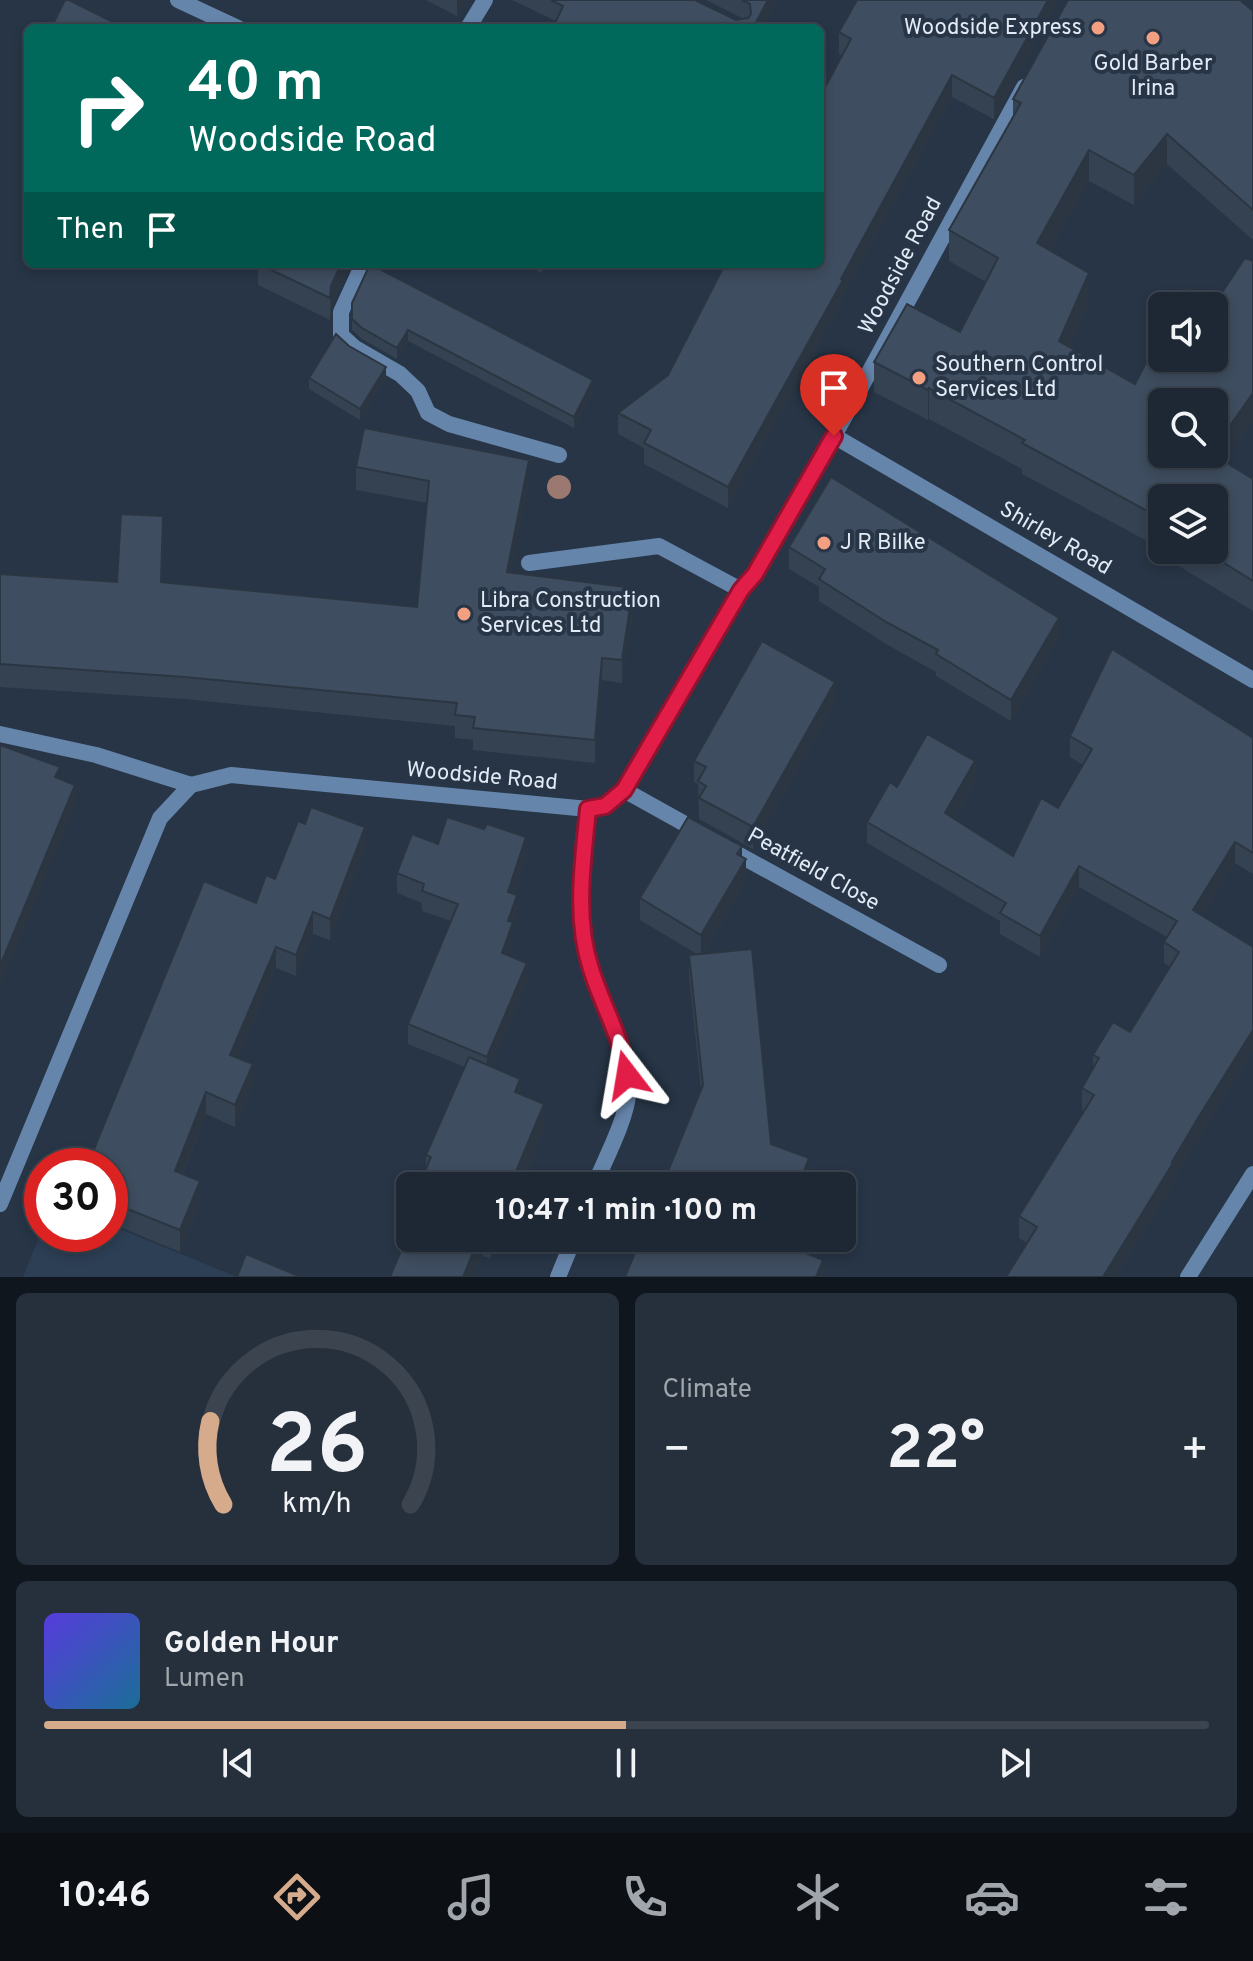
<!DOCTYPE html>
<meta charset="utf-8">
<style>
:root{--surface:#1d2834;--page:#25303c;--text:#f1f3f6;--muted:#a0a6ac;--line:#3b444f;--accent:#d6ab8b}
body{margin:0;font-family:Overpass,sans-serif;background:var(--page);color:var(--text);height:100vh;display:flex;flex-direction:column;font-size:30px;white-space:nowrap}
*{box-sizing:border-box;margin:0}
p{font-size:26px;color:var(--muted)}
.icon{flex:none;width:44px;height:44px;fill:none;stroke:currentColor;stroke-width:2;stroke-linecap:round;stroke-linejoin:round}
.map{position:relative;height:1277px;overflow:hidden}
.drawer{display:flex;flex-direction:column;gap:16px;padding:16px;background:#10161d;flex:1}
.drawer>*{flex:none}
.banner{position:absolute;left:24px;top:24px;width:800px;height:244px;border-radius:12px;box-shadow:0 4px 12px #0003,0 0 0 2px var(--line);background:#00695c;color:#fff;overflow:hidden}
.buttons{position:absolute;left:1148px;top:292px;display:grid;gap:16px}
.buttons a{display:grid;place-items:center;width:80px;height:80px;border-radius:12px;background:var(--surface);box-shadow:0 4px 12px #0003,0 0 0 2px var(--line);font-size:40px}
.speed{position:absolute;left:24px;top:1148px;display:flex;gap:16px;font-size:40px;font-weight:700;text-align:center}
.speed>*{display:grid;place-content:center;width:104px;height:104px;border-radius:50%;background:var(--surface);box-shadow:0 4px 12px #0003,0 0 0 2px var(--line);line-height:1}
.speed .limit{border:12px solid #d22;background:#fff;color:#111}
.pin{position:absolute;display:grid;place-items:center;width:68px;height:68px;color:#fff;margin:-82px -34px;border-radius:50% 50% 50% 0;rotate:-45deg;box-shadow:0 0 8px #0007}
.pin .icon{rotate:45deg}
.me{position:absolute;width:88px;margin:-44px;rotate:346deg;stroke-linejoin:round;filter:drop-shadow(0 0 6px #0008)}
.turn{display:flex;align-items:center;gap:28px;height:168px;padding:0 32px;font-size:36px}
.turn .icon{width:104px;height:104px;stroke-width:2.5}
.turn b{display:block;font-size:56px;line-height:68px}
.then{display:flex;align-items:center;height:76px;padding:0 32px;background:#0003;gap:16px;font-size:30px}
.big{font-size:60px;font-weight:700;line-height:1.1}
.drawer .card{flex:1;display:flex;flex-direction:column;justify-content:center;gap:12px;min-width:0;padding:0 28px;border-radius:12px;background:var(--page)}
.drawer .dial{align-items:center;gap:0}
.dial svg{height:208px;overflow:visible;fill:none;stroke:var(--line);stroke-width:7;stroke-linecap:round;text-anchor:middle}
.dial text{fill:var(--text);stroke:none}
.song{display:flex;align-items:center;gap:24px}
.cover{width:96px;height:96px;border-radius:12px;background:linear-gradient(135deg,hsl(250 70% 55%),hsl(200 70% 35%))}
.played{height:8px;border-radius:4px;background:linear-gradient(90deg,var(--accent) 50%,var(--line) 50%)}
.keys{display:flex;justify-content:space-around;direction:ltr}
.heat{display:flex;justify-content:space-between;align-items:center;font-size:44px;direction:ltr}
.drawer .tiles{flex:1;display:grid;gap:16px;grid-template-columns:1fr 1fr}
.card:last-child{grid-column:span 2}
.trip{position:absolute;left:396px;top:1172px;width:460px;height:80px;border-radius:12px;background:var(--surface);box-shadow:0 4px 12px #0003,0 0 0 2px var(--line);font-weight:700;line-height:80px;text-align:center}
.dock{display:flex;height:128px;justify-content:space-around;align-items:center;background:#0c1015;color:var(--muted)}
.dock .icon{width:56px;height:56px}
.dock .active{color:var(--accent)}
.dock b{font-size:36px;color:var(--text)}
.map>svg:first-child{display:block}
</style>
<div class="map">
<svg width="1253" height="1277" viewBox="0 0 1253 1277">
<rect width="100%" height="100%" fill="#273546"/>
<polygon fill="#2d3f55" points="110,1225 237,1277 23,1277 42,1230 42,1234 110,1234"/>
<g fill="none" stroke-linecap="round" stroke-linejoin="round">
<g stroke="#6685ab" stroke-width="16">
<polyline points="468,28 485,0"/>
<polyline points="363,264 341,312 341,335 355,348 400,374 418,391 428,413 449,424 559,455"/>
<polyline points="529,563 659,546 741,590"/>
</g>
<g stroke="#6685ab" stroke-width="16">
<polyline points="178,0 238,28"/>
<polyline points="834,436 1253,680"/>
<polyline points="0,734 96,755 191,785"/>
<polyline points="624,790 703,834"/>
<path d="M588 809C582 861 576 915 590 967 601 1010 631 1048 628 1094 627 1118 604 1162 594 1186"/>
<polyline points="723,846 939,965"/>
<polyline points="0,1204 160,818 191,785 231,775 588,809 605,806 624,790 741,590 755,574 853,402 1024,87"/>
<polyline points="558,1277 574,1238"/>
<polyline points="1188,1277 1253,1174"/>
</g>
</g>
<circle fill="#9b7870" cx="559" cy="487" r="12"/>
<g fill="#354252" fill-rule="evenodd">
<polygon points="426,0 465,0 457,16"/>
<polygon points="512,0 695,0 736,20 744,19 706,0 777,0 762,28 556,21"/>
<polygon points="1055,0 1055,8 994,119 952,97 843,296 843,301 728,508 644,464 644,448 618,434 618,413 820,264 842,56 839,54 839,32"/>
<path d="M1253 11V240L1167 164 1134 205 1089 181 1050 250 1089 304 1070 347 1135 384 1214 358 1253 261V423L1225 462 1253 479V611L1149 548V542L1022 474V469L929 419 928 420 874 392V362L960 332 986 282 949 261V230L1013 116V99ZM1162 498 1214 550H1162Z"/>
<polygon points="258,264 350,264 350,265 331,307 330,320 258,285"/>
<polygon points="522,264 546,264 542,273"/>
<polygon points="352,303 593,392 574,428 408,341 397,359 362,339 352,330"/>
<polygon points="309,378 386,378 360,420 309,389"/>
<polygon points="356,467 529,482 511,572 633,611 622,683 602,680 595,763 473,750 473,740 455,738 455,726 184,699 0,687 0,574 117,582 163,539 162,582 417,607 427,503 356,490"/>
<polygon points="789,547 1059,639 1011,721 936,676 936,672 886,644 819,601 819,587 789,569"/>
<polygon points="835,704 753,849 699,819 698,784 694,782 694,761"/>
<polygon points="1070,736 1253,738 1253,874 1235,863 1202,916 1253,947 1253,1052 1198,1139 1173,1180 1173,1184 1116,1277 1006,1277 1027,1243 1019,1238 1019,1216 1084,1111 1082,1109 1082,1088 1093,1068 1093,1055 1130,1032 1170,967 1164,963 1164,942 1167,937 1079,887 1040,957 1000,934 1000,921 867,843 867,822 975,783 954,819 1013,856 1058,808 1083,765 1070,757"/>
<polygon points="438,844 526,857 514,894 517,915 513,928 513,942 508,955 527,983 491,1067 520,1094 544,1130 521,1186 419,1186 426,1169 426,1155 465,1067 408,1044 408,1024 451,921 422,911 422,903 397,893 397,873"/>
<polygon points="365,849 330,940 313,934 296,976 276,968 238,1058 253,1086 235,1127 206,1114 183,1174 200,1203 180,1252 110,1223 110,1166 256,903 275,879"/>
<polygon points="742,857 746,881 703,954 771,1144 809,1179 701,1089 689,976 689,955 697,954 640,920 640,898"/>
<polygon points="410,1238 499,1238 491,1259 483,1256 474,1277 390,1277"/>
</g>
<g fill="#2b3642">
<polygon points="457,0 465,0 457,16"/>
<polygon points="768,0 777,0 762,28 753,28"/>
<polygon points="1048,0 1055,0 1055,8 994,119 994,98"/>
<polygon points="952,75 952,97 843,296 843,301 728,508 728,487"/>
<polygon points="1167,134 1167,164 1134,205 1134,175"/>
<polygon points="1089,150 1089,181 1037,273 1037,243"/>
<polygon points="341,264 350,264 350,265 331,307 330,320 331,286"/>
<polygon points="542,264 546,264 542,273"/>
<polygon points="1089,273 1089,304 1059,372 1059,341"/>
<polygon points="408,330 408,341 397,359 397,348"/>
<polygon points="386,367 386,378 360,420 360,409"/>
<polygon points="593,380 593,392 574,428 574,417"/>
<polygon points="929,388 929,419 928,420 928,390"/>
<polygon points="1253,393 1253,423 1210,484 1210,454 1214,454 1214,448"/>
<polygon points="529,460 529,482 507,595 507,572"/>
<polygon points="633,588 633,611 622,683 622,660"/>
<polygon points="1059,618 1059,639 1011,721 1011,700"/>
<polygon points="602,658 602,680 595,763 595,740"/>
<polygon points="835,682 835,704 753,849 753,827"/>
<polygon points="975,761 975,783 945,834 945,813"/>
<polygon points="75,785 75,806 0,988 0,966"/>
<polygon points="365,827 365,849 330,940 330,919"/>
<polygon points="526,837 526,857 508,912 508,892"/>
<polygon points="1235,842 1235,863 1193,932 1193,910"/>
<polygon points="742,846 742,867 746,859 746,881 701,957 701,935"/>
<polygon points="1079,866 1079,887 1040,957 1040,936"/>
<polygon points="517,895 517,915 513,928 513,942 502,973 502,953 508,921"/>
<polygon points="313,912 313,934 296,976 296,955"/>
<polygon points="276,947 276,968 230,1077 230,1055"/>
<polygon points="527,963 527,983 487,1077 487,1057"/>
<polygon points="1253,1030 1253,1052 1198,1139 1173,1180 1173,1184 1116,1277 1103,1277 1198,1118"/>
<polygon points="253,1064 253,1086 235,1127 235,1105"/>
<polygon points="520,1079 520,1105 515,1092"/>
<polygon points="206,1092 206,1114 175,1193 175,1171"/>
<polygon points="544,1104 544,1130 521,1186 510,1186"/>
<polygon points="809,1158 809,1179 806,1186 798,1186"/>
<polygon points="200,1181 200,1203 180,1252 180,1230"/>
<polygon points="479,1238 483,1238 483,1256 474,1277 463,1277"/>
<polygon points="491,1238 499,1238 491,1259"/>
<polygon points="777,1238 786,1238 776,1262 776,1241"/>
<polygon points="823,1260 823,1277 816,1277"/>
</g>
<g fill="#3e4d5f" stroke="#2b3642" stroke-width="2">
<polygon points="65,0 69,0 125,28 51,28"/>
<polygon points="551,0 695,0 736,20 748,18 751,14 750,4 742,0 768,0 753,28 553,28 563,6"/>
<polygon points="857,0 1048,0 994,98 952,75 841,279 843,280 728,487 644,443 651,430 618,413 668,375 725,264 820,264 820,97 851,39 839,32"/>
<polygon points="1068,0 1240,0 1253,11 1253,210 1167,134 1134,175 1089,150 1037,243 1089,273 1059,341 1135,384 1162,331 1162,358 1214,358 1214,306 1213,306 1245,258 1253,261 1253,393 1214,448 1214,402 1162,402 1162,454 1212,454 1253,479 1253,581 1203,550 1214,550 1214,498 1162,498 1162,525 1149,517 1151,513 1022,443 1025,440 929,388 928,390 874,362 907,304 960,332 998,258 949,230 1021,103 1013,99"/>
<polygon points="259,264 341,264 331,286 330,298"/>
<polygon points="370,264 593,380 574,417 408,330 397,348 362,328 352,319 352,303"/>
<polygon points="1184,288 1209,306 1175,306"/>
<polygon points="336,334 349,346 386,367 360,409 309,378"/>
<polygon points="364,428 529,460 507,572 633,588 622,660 602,658 595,740 473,728 475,717 455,715 457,703 184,677 0,664 0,574 117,582 121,514 163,516 161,582 417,607 429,481 356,467"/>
<polygon points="831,477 1059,618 1011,700 936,654 938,650 886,622 819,579 825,569 789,547"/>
<polygon points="762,641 835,682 753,827 699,798 706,786 698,781 706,767 694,761"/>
<polygon points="1112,649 1253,738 1253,853 1235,842 1193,910 1253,947 1253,1030 1198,1118 1172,1162 1173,1163 1103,1277 1006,1277 1037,1227 1019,1216 1094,1095 1082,1088 1099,1058 1093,1055 1113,1022 1130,1032 1179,952 1164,942 1177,921 1079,866 1040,936 1000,913 1006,903 867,822 890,782 897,787 927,734 975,761 945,813 1013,856 1041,798 1058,808 1092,749 1070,736"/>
<polygon points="0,745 60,767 55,777 75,785 0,966"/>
<polygon points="311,807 365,827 330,919 313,912 296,955 276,947 230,1055 253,1064 235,1105 206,1092 175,1171 200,1181 180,1230 110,1202 110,1166 87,1166 204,881 256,903 266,875 275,879 298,821 305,824"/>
<polygon points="447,817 484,829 487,824 526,837 508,892 517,895 508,921 513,922 502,953 527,963 487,1057 408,1024 458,904 422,891 424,884 397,873 412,834 438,844"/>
<polygon points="688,817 742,846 737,854 746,859 701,935 640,898"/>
<polygon points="752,949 771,1144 809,1158 798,1186 662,1186 703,1085 689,955"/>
<polygon points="469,1057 520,1079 515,1092 544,1104 510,1186 419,1186 431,1157 426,1155"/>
<polygon points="410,1229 410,1238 479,1238 463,1277 390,1277"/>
<polygon points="641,1238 777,1238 776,1241 823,1260 816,1277 625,1277"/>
<polygon points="246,1254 301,1277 237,1277"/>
</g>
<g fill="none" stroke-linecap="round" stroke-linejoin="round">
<defs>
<path id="route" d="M627 1075C622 1038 602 1005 591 969 574 918 583 861 588 809L605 806 624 790 741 590 755 574 834 436"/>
</defs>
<use href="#route" stroke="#92132f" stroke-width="20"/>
<use href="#route" stroke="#e11d48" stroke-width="14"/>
</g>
<g fill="#f3a082" stroke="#273546" stroke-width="3">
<circle cx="1098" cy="28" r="8"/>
<circle cx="1153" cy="38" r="8"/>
<circle cx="919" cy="378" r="8"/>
<circle cx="824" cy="543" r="8"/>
<circle cx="464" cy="614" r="8"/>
</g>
<g text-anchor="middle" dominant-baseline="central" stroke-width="8" stroke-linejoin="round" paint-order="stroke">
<g font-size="22" fill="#e1eaf5" stroke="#273546" text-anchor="start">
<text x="1082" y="28" text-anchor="end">Woodside Express</text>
<text x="1153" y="64" text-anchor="middle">Gold Barber<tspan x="1153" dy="25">Irina</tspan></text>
<text x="935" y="365">Southern Control<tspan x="935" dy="25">Services Ltd</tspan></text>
<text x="840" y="543">J R Bilke</text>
<text x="480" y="601">Libra Construction<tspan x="480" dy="25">Services Ltd</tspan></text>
</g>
<g font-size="22" fill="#e1eaf5" stroke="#273546">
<text transform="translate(901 266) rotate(-62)">Woodside Road</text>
<text transform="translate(1055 539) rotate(30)">Shirley Road</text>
<text transform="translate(482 777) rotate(5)">Woodside Road</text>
<text transform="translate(813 870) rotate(29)">Peatfield Close</text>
</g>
</g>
</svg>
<div class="buttons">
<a><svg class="icon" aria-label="sound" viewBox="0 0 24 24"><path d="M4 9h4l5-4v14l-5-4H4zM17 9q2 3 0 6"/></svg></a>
<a><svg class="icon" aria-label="search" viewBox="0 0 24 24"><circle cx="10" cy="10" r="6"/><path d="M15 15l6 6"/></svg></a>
<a><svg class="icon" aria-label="layers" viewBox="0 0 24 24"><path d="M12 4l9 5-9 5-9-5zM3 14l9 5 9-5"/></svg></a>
</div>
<div class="speed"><div class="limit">30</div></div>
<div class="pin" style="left:834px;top:436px;background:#d93025"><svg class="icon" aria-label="arrive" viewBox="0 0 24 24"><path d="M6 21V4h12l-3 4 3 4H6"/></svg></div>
<svg class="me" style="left:627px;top:1075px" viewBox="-20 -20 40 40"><path d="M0-17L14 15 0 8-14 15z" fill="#e11d48" stroke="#fff" stroke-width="4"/></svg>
<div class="trip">10:47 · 1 min · 100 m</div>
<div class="banner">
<div class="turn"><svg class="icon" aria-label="right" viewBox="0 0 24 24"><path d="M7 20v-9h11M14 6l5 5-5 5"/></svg><div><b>40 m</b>Woodside Road</div></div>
<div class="then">Then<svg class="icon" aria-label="arrive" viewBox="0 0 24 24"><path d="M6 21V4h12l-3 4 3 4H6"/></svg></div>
</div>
</div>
<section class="drawer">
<div class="tiles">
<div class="card dial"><svg viewBox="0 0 100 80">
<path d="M14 69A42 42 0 1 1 86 69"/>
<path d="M14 69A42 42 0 0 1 9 37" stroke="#d6ab8b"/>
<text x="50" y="56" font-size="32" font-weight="700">26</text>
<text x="50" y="72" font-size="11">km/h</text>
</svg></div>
<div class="card"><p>Climate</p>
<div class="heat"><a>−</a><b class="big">22°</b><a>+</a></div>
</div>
<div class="card">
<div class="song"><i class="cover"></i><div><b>Golden Hour</b><p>Lumen</p></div></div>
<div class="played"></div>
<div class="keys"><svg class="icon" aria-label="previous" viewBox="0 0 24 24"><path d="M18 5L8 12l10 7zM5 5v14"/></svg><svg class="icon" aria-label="pause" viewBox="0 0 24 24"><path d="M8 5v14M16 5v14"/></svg><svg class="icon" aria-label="next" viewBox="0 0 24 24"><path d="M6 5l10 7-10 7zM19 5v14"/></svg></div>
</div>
</div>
</section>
<nav class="dock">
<b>10:46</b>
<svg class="icon active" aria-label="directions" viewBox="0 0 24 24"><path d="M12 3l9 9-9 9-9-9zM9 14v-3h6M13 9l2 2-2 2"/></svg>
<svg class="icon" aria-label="music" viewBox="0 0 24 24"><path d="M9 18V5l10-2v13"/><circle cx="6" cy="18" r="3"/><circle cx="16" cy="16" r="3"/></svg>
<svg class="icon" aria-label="phone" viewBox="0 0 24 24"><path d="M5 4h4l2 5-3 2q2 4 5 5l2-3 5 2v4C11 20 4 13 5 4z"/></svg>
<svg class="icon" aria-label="climate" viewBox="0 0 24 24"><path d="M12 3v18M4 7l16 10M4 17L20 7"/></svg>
<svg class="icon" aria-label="car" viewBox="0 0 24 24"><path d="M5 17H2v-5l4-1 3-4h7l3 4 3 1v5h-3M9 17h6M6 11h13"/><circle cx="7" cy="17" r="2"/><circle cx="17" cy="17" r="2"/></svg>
<svg class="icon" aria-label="filters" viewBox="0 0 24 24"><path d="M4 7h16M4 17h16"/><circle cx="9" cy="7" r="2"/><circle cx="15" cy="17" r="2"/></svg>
</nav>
